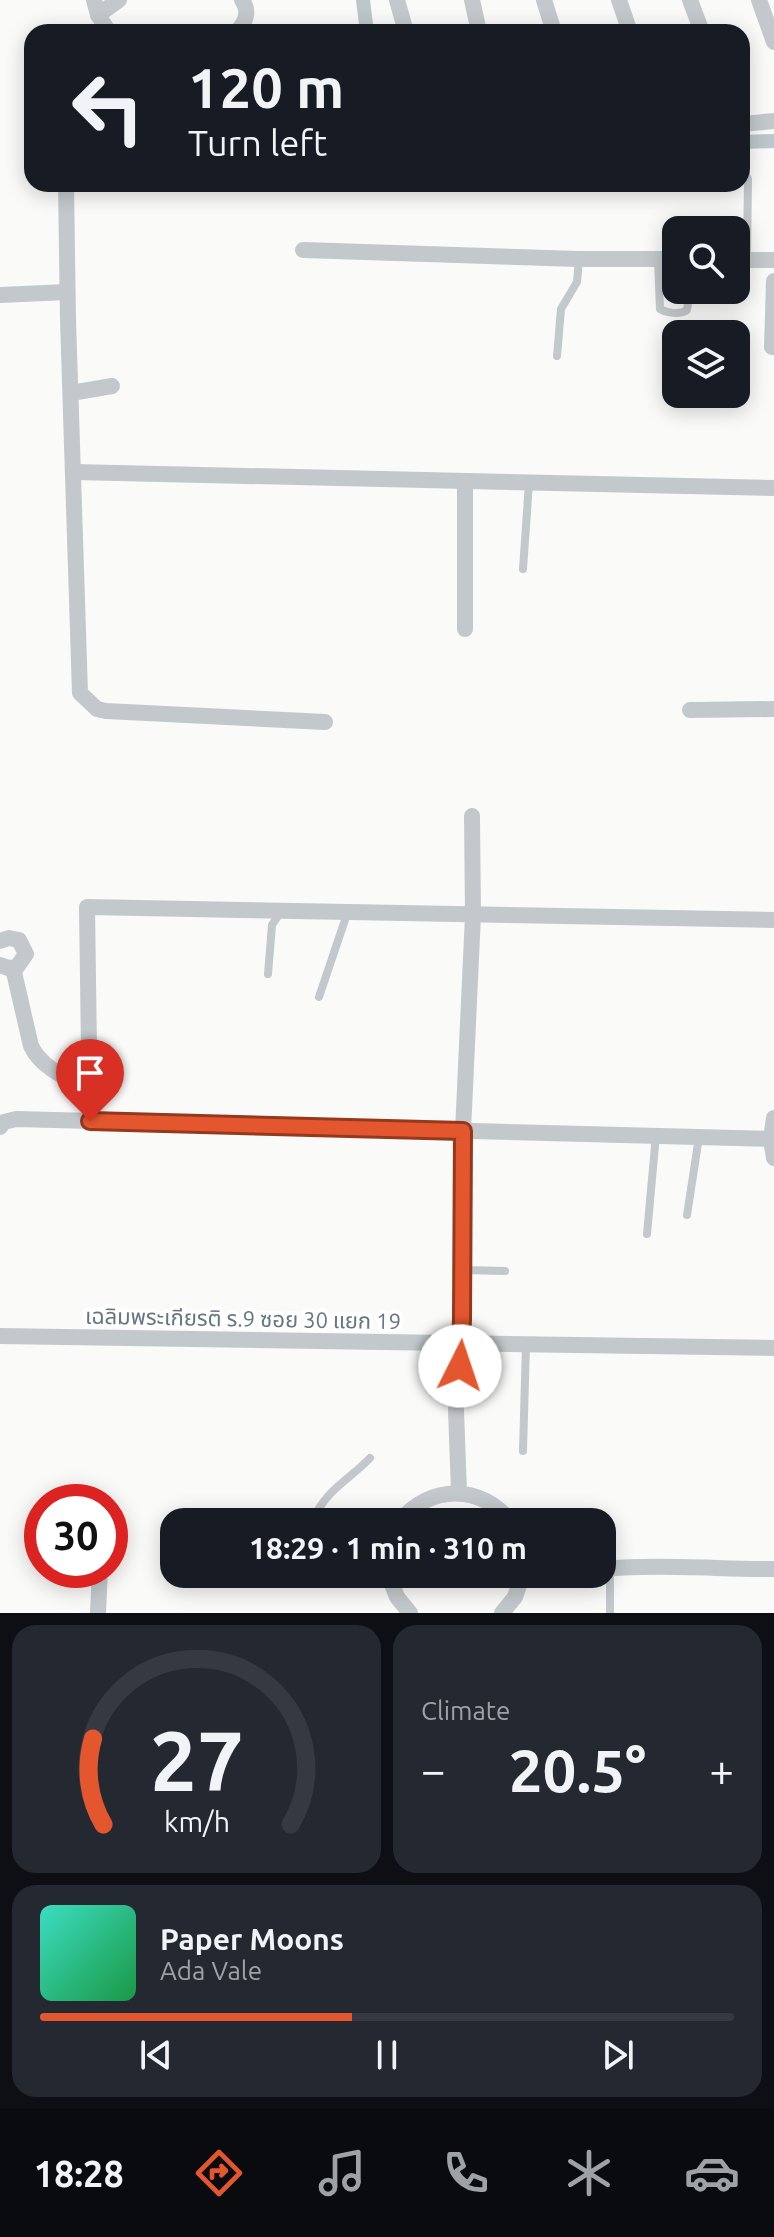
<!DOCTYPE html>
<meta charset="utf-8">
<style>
:root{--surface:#171b24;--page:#242831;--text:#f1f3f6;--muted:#9ea1a6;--line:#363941;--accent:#e4572e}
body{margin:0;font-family:Ubuntu,"Noto Sans Thai",sans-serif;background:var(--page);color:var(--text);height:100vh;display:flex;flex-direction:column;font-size:30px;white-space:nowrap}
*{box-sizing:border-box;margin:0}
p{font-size:26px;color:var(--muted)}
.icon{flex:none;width:44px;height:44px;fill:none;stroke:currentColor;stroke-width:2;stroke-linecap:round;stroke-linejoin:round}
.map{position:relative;height:1613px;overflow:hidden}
.details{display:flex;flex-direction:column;gap:12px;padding:12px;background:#0d0f14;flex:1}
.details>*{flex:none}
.hud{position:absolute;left:24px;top:24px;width:726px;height:168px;border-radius:24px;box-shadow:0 4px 20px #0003;background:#171b24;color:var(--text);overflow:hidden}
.buttons{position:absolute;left:662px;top:216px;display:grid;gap:16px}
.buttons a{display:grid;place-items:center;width:88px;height:88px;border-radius:16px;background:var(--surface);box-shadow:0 4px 20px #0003;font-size:40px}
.speed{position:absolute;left:24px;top:1484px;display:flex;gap:16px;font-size:40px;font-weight:700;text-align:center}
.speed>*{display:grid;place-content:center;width:104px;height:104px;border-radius:50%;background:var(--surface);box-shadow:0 4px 20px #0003;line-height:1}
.speed .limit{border:12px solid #d22;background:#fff;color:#111}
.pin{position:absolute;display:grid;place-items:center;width:68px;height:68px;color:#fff;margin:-82px -34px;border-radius:50% 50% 50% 0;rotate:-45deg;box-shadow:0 0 8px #0007}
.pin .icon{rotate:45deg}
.me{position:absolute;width:88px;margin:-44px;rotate:4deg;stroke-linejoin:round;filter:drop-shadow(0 0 6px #0008)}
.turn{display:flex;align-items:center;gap:28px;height:168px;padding:0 32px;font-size:36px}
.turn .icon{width:104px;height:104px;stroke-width:2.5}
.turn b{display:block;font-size:56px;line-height:68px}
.big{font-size:60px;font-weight:700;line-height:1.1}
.details .tile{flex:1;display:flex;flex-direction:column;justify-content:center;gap:12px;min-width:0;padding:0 28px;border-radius:24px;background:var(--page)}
.details .dial{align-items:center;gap:0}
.dial svg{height:208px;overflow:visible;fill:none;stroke:var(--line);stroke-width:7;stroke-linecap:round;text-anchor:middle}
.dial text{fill:var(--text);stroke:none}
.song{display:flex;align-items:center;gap:24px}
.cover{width:96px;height:96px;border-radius:12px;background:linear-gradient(135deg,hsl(170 70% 55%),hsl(140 70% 35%))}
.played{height:8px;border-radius:4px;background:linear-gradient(90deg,var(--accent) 45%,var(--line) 45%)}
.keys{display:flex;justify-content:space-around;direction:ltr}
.heat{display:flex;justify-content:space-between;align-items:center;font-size:44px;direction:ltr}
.details .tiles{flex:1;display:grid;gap:12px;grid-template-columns:1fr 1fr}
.tile:last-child{grid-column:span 2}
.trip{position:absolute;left:160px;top:1508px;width:456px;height:80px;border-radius:24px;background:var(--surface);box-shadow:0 4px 20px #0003;font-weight:700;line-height:80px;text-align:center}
.tabs{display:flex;height:128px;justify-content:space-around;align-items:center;background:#090b0e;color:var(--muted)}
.tabs .icon{width:56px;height:56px}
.tabs .on{color:var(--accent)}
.tabs b{font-size:36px;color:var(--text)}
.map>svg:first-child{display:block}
</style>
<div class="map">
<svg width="774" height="1613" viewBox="0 0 774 1613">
<rect width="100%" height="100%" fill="#fafaf8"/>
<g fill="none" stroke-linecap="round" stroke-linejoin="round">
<g stroke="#bbc7cb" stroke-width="14">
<polyline points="363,0 367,32"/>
<polyline points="742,142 774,141"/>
</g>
<g stroke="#c3c8cc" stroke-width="8">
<polyline points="742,167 748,179 747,260"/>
<path d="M658 260 660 309C667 313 680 315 687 310L690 290"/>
<polyline points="557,356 561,309 577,282 579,259"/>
<polyline points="523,569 529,483"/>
<polyline points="268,974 272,925 282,910"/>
<polyline points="319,997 348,911"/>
<polyline points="687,1215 699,1137"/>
<polyline points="647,1234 656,1135"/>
<polyline points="463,1270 505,1271"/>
<polyline points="523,1451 526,1344"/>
<polyline points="275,1520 299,1522"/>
<path d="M312 1522C326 1489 348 1481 370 1458"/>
<polyline points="610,1569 610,1613"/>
</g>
<g stroke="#c3c8cc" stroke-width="16">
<polyline points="94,0 98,15 109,32"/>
<polyline points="397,0 406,32"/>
<polyline points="472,0 479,32"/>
<polyline points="544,0 554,32"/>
<polyline points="619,0 630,32"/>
<polyline points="690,0 702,32"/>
<polyline points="759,0 774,42"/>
<polyline points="98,15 119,0"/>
<path d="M236 32C246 23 250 11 242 0"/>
<polyline points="742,124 774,121"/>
<polyline points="66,184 68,320 80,693 97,709 106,711 325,722"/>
<polyline points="303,250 579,259 676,259"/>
<polyline points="736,260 774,260"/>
<polyline points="0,295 67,292"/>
<polyline points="772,347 774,281"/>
<polyline points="71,393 112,386"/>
<polyline points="74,472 774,488"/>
<polyline points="465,629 465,482"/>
<polyline points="690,710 774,709"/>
<polyline points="0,941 9,938 19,940 26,954 17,967 8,968 0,965"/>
<path d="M13 968 31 1046C42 1069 69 1079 91 1091"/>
<polyline points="774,1118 771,1139 774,1158"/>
<polyline points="90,1121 87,907 774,920"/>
<polyline points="0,1127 4,1122 16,1119 771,1139"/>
<polyline points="0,1336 774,1348"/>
<polyline points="459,1493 456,1410 462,1344 463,1131 473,915 472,816"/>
<path d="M399 1522C430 1484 481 1484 511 1522"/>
<path d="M602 1569C659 1564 716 1569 774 1569"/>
<polyline points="388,1574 397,1597 410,1613"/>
<polyline points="98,1613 100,1570"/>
<polyline points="502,1613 515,1597 523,1574"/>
</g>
</g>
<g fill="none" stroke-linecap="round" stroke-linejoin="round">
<defs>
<polyline id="route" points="90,1121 463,1131 462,1319 460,1366"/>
</defs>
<use href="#route" stroke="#94391e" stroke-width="20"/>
<use href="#route" stroke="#e4572e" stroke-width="14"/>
</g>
<g text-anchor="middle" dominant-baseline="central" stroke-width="8" stroke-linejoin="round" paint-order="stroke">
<g font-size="22" fill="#657683" stroke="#fff">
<text transform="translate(243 1318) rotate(1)">เฉลิมพระเกียรติ ร.9 ซอย 30 แยก 19</text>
</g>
</g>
</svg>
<div class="buttons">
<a><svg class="icon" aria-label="search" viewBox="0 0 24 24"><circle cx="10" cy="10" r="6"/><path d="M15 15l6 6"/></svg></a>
<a><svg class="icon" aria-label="layers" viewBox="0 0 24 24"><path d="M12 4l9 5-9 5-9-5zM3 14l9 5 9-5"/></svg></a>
</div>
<div class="speed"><div class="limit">30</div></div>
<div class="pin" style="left:90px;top:1121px;background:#d93025"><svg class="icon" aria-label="arrive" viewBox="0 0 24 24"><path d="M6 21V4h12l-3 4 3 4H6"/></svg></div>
<svg class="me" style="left:460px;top:1366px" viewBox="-20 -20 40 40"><circle r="19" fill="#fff"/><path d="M0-13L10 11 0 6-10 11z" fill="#e4572e"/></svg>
<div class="trip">18:29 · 1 min · 310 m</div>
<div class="hud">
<div class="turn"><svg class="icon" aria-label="left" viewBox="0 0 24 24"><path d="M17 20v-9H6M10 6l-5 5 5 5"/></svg><div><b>120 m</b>Turn left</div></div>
</div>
</div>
<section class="details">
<div class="tiles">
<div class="tile dial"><svg viewBox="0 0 100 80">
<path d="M14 69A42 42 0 1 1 86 69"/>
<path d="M14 69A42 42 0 0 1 10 36" stroke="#e4572e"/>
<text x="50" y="56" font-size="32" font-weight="700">27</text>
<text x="50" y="72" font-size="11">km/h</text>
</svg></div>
<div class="tile"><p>Climate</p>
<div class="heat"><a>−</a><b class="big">20.5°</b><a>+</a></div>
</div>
<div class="tile">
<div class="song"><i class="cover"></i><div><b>Paper Moons</b><p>Ada Vale</p></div></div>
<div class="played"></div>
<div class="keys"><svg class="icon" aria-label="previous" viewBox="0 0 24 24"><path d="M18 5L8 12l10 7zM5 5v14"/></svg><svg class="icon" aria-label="pause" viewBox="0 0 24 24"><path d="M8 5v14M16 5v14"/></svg><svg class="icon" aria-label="next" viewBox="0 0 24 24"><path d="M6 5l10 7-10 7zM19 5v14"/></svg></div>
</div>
</div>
</section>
<nav class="tabs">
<b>18:28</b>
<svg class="icon on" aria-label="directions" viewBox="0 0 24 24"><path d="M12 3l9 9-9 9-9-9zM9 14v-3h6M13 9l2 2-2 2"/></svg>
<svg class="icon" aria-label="music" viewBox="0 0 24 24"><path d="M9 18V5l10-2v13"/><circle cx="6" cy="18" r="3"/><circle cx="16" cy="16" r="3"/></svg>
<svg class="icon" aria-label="phone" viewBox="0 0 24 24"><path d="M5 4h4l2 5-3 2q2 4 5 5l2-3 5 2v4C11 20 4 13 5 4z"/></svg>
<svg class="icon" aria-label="climate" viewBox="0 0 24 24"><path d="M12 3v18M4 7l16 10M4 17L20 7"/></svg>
<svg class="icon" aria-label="car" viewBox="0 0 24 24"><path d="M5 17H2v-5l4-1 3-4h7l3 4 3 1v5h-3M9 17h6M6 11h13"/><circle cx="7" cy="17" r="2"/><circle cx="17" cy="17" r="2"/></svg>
</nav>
